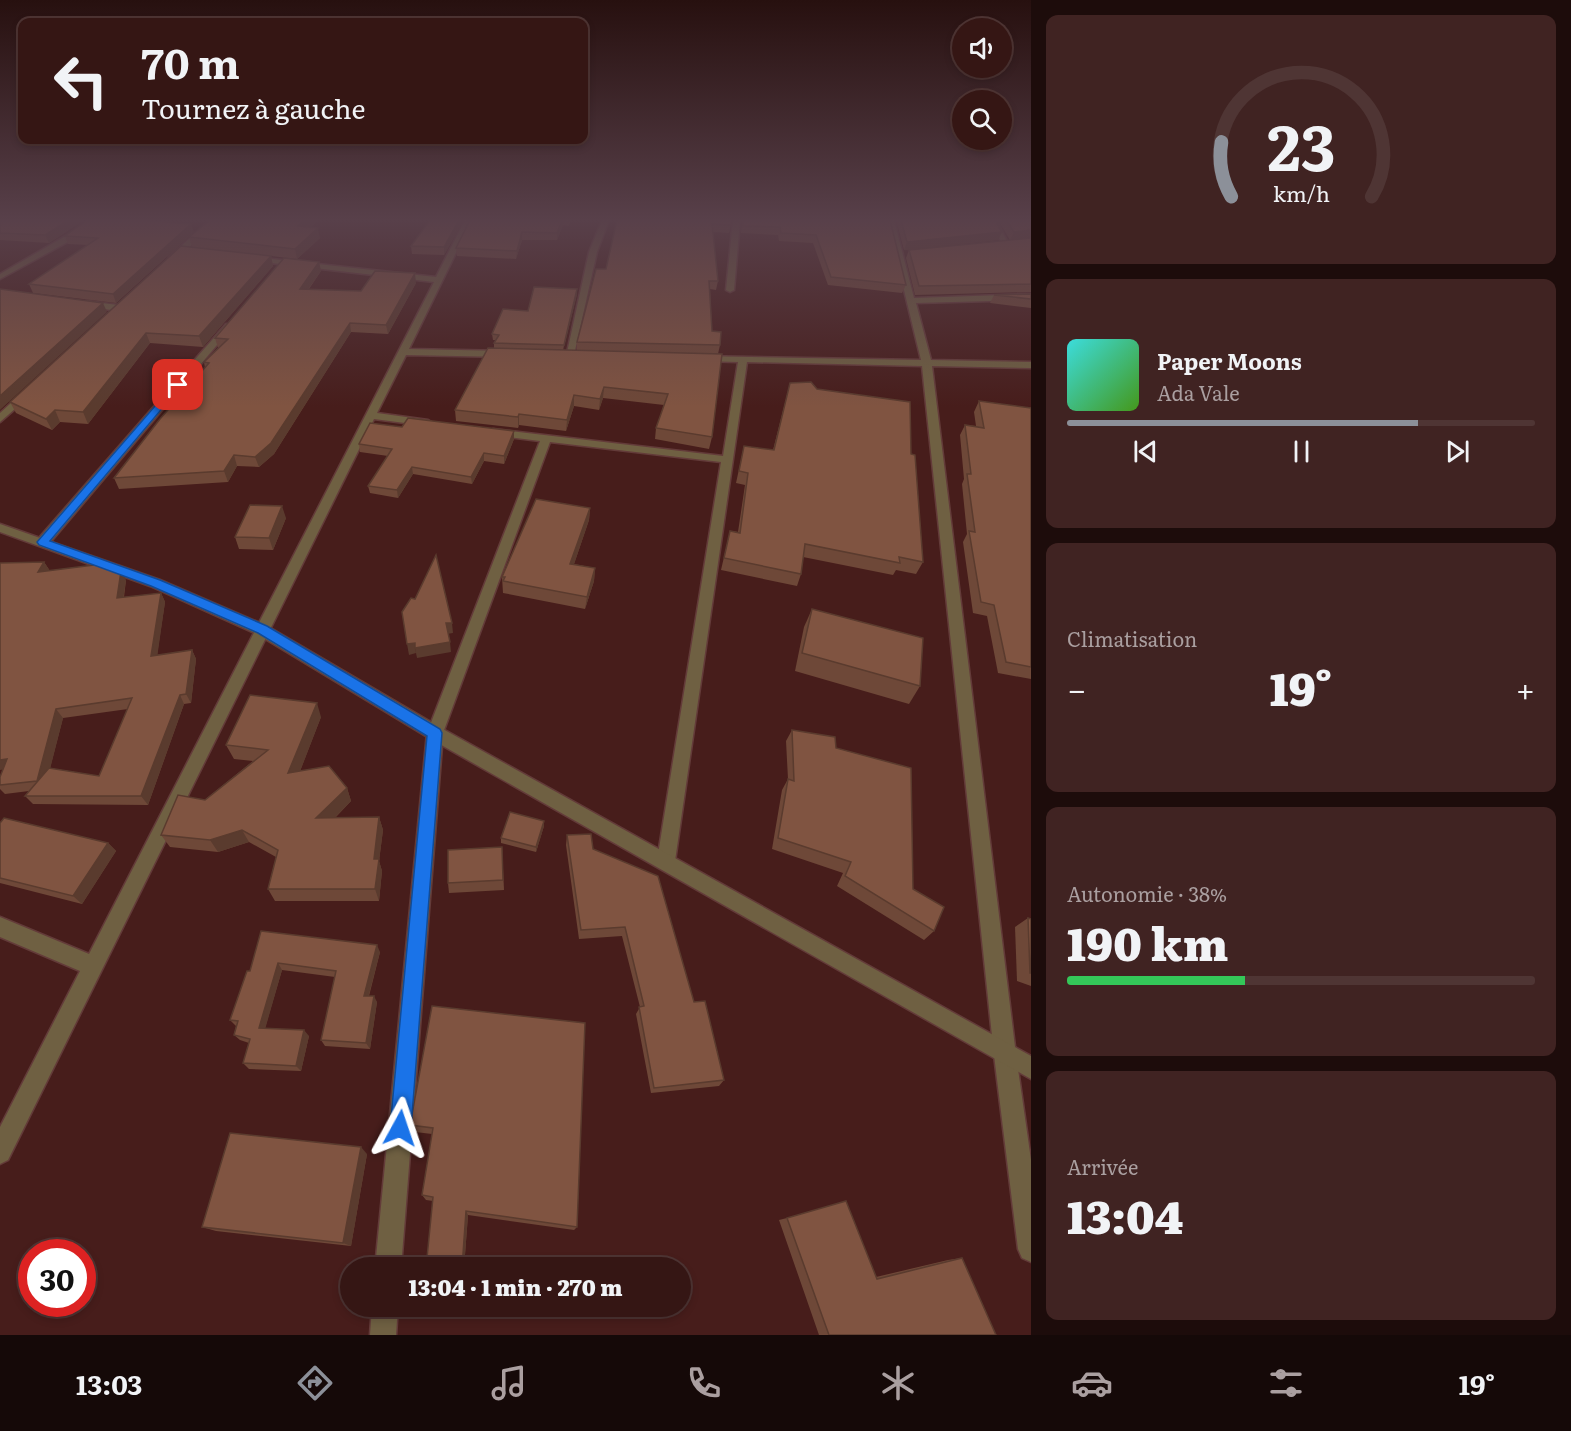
<!DOCTYPE html>
<html lang="fr">
<meta charset="utf-8">
<style>
:root{--surface:#351614;--page:#402322;--text:#f1f3f6;--muted:#aa9fa0;--line:#4f3534;--accent:#8c9099}
body{margin:0;font-family:Literata,serif;background:var(--page);color:var(--text);height:100vh;display:flex;flex-direction:column;font-size:22px;white-space:nowrap}
*{box-sizing:border-box;margin:0}
p{font-size:20px;color:var(--muted)}
.icon{flex:none;width:33px;height:33px;fill:none;stroke:currentColor;stroke-width:2;stroke-linecap:round;stroke-linejoin:round}
.map{position:relative;flex:1;overflow:hidden}
.drawer{display:flex;flex-direction:column;gap:15px;padding:15px;background:#1d0c0b;width:540px}
.drawer>*{flex:none}
.top-card{position:absolute;left:18px;top:18px;width:570px;height:126px;border-radius:12px;box-shadow:0 3px 9px #0003,0 0 0 2px var(--line);background:#351614;color:var(--text);overflow:hidden}
.tools{position:absolute;left:952px;top:18px;display:grid;gap:12px}
.tools a{display:grid;place-items:center;width:60px;height:60px;border-radius:50%;background:var(--surface);box-shadow:0 3px 9px #0003,0 0 0 2px var(--line);font-size:30px}
.speed{position:absolute;left:18px;top:1239px;display:flex;gap:12px;font-size:30px;font-weight:700;text-align:center}
.speed>*{display:grid;place-content:center;width:78px;height:78px;border-radius:50%;background:var(--surface);box-shadow:0 3px 9px #0003,0 0 0 2px var(--line);line-height:1}
.speed .limit{border:9px solid #d22;background:#fff;color:#111}
.pin{position:absolute;display:grid;place-items:center;width:51px;height:51px;color:#fff;margin:-26px;border-radius:12px;box-shadow:0 3px 9px #0006}
.me{position:absolute;width:66px;margin:-33px;rotate:5deg;stroke-linejoin:round;filter:drop-shadow(0 0 4px #0008)}
.turn{display:flex;align-items:center;gap:21px;height:126px;padding:0 24px;font-size:27px}
.turn .icon{width:78px;height:78px;stroke-width:2.5}
.turn b{display:block;font-size:42px;line-height:51px}
.big{font-size:45px;font-weight:800;line-height:1.1}
.drawer .card{flex:1;display:flex;flex-direction:column;justify-content:center;gap:9px;min-width:0;padding:0 21px;border-radius:12px;background:var(--page)}
.drawer .dial{align-items:center;gap:0}
.dial svg{height:156px;overflow:visible;fill:none;stroke:var(--line);stroke-width:7;stroke-linecap:round;text-anchor:middle}
.dial text{fill:var(--text);stroke:none}
.song{display:flex;align-items:center;gap:18px}
.cover{width:72px;height:72px;border-radius:9px;background:linear-gradient(135deg,hsl(180 70% 55%),hsl(100 70% 35%))}
.played{height:6px;border-radius:3px;background:linear-gradient(90deg,var(--accent) 75%,var(--line) 75%)}
.keys{display:flex;justify-content:space-around;direction:ltr}
.heat{display:flex;justify-content:space-between;align-items:center;font-size:33px;direction:ltr}
.charge{height:9px;border-radius:4px;background:linear-gradient(90deg,#34c759 38%,var(--line) 0)}
.trip{position:absolute;left:340px;top:1257px;width:351px;height:60px;border-radius:30px;background:var(--surface);box-shadow:0 3px 9px #0003,0 0 0 2px var(--line);font-weight:800;line-height:60px;text-align:center}
.menu{display:flex;height:96px;justify-content:space-around;align-items:center;background:#150908;color:var(--muted)}
.menu .icon{width:42px;height:42px}
.menu .active{color:var(--accent)}
.menu b{font-size:27px;color:var(--text)}
main{display:flex;flex:1;min-height:0}
.map>svg:first-child{display:block}
</style>
<main>
<div class="map">
<svg width="1031" height="1335" viewBox="0 0 1031 1335">
<rect width="100%" height="100%" fill="#471d1b"/>
<g fill="none" stroke-linecap="round" stroke-linejoin="round">
<defs>
<g id="minor">
<polygon points="89,220 97,220 75,238 0,279 0,274 69,234"/>
<polygon points="210,220 217,220 175,261 169,261 169,257"/>
<polygon points="465,220 472,220 409,349 507,351 512,354 507,357 406,355 377,413 428,420 433,423 428,426 374,419 8,1160 0,1164 0,1127 80,971 0,937 0,917 89,954 434,282 253,261 249,259 253,257 436,277"/>
<polygon points="602,220 609,220 597,252 574,355 566,357 589,252"/>
<polygon points="733,220 740,220 734,290 730,292 726,290"/>
<polygon points="887,220 894,220 914,298 1031,294 1031,300 916,303 931,360 1031,362 1031,368 932,366 1016,1055 1031,1160 1031,1262 1022,1258 1018,1249 994,1055 922,366 747,362 675,861 673,867 666,870 659,867 657,861 721,462 550,442 443,733 401,1268 375,1268 427,733 540,441 493,435 488,432 493,429 723,456 738,362 702,361 699,360 699,356 921,360"/>
<polygon points="989,220 996,220 1009,245 1003,245"/>
<polygon points="86,301 118,305 122,308 118,311 83,306 82,304"/>
<polygon points="226,324 233,326 48,545 38,545 37,542 38,539"/>
<polygon points="23,392 32,394 0,422 0,413"/>
<polygon points="372,1306 398,1306 396,1335 370,1335"/>
</g>
<polygon id="tertiary" points="0,524 160,580 267,626 441,728 1031,1056 1031,1079 429,738 257,634 150,586 0,532"/>
</defs>
<use href="#minor" stroke="#633b39" stroke-width="3"/>
<use href="#tertiary" stroke="#633b39" stroke-width="3"/>
<use href="#minor" fill="#6f6042" fill-rule="evenodd"/>
<use href="#tertiary" fill="#6f6042" fill-rule="evenodd"/>
</g>
<g fill="#6e4838" fill-rule="evenodd">
<polygon points="0,220 84,220 49,243 0,240"/>
<polygon points="87,220 152,220 151,221 194,232 116,303 33,293 29,284 88,245 68,244 65,236"/>
<polygon points="210,220 319,220 311,227 320,238 297,259 271,256 273,266 203,347 150,343 88,424 60,422 52,430 16,413 10,402 192,247 189,237"/>
<polygon points="464,220 444,255 412,254 411,246"/>
<polygon points="470,220 571,220 569,226 563,225 557,240 522,240 516,259 457,256 456,248"/>
<polygon points="617,220 732,220 729,233 713,232 718,281 716,290 710,289 712,331 720,345 718,354 712,437 709,449 655,439 656,428 664,405 603,398 599,410 574,406 566,431 519,425 518,428 456,421 455,410 494,349 494,343 496,340 493,340 492,334 528,311 577,294 563,350 577,351 577,342 606,269"/>
<polygon points="742,220 890,220 906,285 902,293 828,285 813,243 779,241 778,235 741,233"/>
<polygon points="896,220 995,220 1002,232 998,240 904,250"/>
<polygon points="998,220 1031,220 1031,238 1010,240"/>
<polygon points="1031,238 1031,292 915,295 906,258 909,250"/>
<polygon points="319,262 321,271 309,289 361,291 416,283 388,334 351,332 274,454 259,467 237,466 228,482 119,489 114,478 205,368 204,362 218,348 215,338"/>
<polygon points="1031,294 1031,308 990,303 994,295"/>
<polygon points="790,383 817,389 911,454 923,562 916,574 896,570 893,575 803,557 801,574 797,586 721,570 730,531 738,532 745,485 736,483 744,446 773,450"/>
<polygon points="979,401 1031,408 1031,679 998,673 987,616 973,613 963,542 967,534 962,484 964,479 960,435 965,425 976,426 974,412"/>
<polygon points="402,427 514,439 504,464 484,461 472,484 413,474 398,498 370,493 368,486 388,456 360,452 359,444"/>
<polygon points="590,508 589,520 574,564 595,568 594,581 585,609 503,593 502,577"/>
<polygon points="286,518 273,550 239,549 235,537"/>
<path d="M44 562 50 571 126 580 124 597 161 593 165 602 157 655 192 650 196 659 191 703 184 704 148 805 33 804 25 796 29 791 5 794 0 789V777L3 770ZM128 709 99 776 50 768 63 718Z"/>
<polygon points="812,609 920,686 909,704 795,671 804,627"/>
<polygon points="321,717 300,771 347,788 351,801 335,818 379,817 383,830 379,861 382,871 379,901 275,901 268,889 276,857 249,842 218,852 170,847 161,835 253,761 234,759 226,745"/>
<polygon points="792,730 836,748 934,931 924,940 837,886 843,873 772,849 782,790 788,779 786,741"/>
<polygon points="544,821 544,826 536,852 501,843 501,838"/>
<polygon points="0,823 108,843 116,851 82,904 0,883"/>
<polygon points="567,835 593,849 694,1002 724,1080 719,1086 651,1093 636,1014 640,1007 622,936 579,939 566,845"/>
<polygon points="502,847 504,890 449,893 448,883"/>
<polygon points="1028,918 1031,919 1031,986 1017,981 1015,927"/>
<polygon points="261,931 380,952 369,996 377,1002 370,1049 325,1046 321,1040 335,977 282,970 265,1028 309,1036 301,1071 249,1069 243,1063 249,1043 240,1040 234,1035 236,1026 230,1020 250,971"/>
<polygon points="432,1006 577,1227 574,1230 468,1215 464,1268 426,1268 433,1201 426,1200 422,1195 432,1134 415,1132 410,1125"/>
<polygon points="367,1154 351,1246 216,1231 202,1227"/>
<polygon points="787,1218 876,1277 948,1260 962,1258 996,1335 819,1335 779,1220"/>
</g>
<g fill="#5a3b2e">
<polygon points="69,220 84,220 49,243 45,235"/>
<polygon points="305,220 319,220 300,236 298,226"/>
<polygon points="459,220 464,220 444,255 444,247"/>
<polygon points="562,220 563,220 563,225 557,240 557,233"/>
<polygon points="191,224 194,232 116,303 113,294"/>
<polygon points="318,228 320,238 297,259 295,249"/>
<polygon points="1031,230 1031,238 1010,240 1014,232"/>
<polygon points="522,232 522,240 516,259 517,251"/>
<polygon points="1002,232 998,240 904,250 907,242"/>
<polygon points="271,256 273,266 203,347 199,336"/>
<polygon points="319,262 321,271 302,298 300,289"/>
<polygon points="415,273 416,283 388,334 386,325"/>
<polygon points="577,289 577,294 563,351 564,345"/>
<polygon points="103,303 107,312 0,410 0,396"/>
<polygon points="350,323 351,332 274,454 259,467 255,457"/>
<polygon points="146,333 150,343 88,424 83,412"/>
<polygon points="604,387 603,398 599,410 600,399"/>
<polygon points="574,395 574,406 566,431 567,420"/>
<polygon points="55,410 60,422 52,430 46,419"/>
<polygon points="519,414 519,425 518,428 518,417"/>
<polygon points="514,431 514,439 504,464 504,456"/>
<polygon points="484,453 484,461 472,484 471,477"/>
<polygon points="234,455 237,466 228,482 224,471"/>
<polygon points="412,467 413,474 398,498 397,490"/>
<polygon points="282,506 286,518 273,550 269,538"/>
<polygon points="590,508 589,520 570,576 570,564"/>
<polygon points="44,562 50,571 38,572"/>
<polygon points="595,568 594,581 585,609 587,597"/>
<polygon points="121,571 126,580 122,607 117,598"/>
<polygon points="161,593 165,602 156,665 151,656"/>
<polygon points="446,623 452,623 453,633 447,634"/>
<polygon points="450,642 451,652 417,658 415,648"/>
<polygon points="415,643 416,653 409,655 407,644"/>
<polygon points="192,650 196,659 191,703 186,694"/>
<polygon points="180,695 184,704 148,805 141,796"/>
<polygon points="317,703 321,717 294,787 288,773"/>
<polygon points="56,709 63,718 45,789 37,781"/>
<polygon points="7,759 15,768 0,770 0,760"/>
<polygon points="347,788 351,801 322,831 316,818"/>
<polygon points="379,817 383,830 379,861 382,871 379,901 375,889 374,859"/>
<polygon points="544,821 544,826 536,852 536,847"/>
<polygon points="242,830 249,842 218,852 210,840"/>
<polygon points="108,843 116,851 82,904 73,896"/>
<polygon points="377,945 380,952 367,1002 364,996"/>
<polygon points="278,963 282,970 264,1033 259,1028"/>
<polygon points="374,996 377,1002 370,1049 366,1043"/>
<polygon points="304,1030 309,1036 301,1071 296,1066"/>
<polygon points="361,1147 367,1154 351,1246 343,1243"/>
<polygon points="466,1211 468,1215 464,1268 462,1268"/>
</g>
<g fill="#805441" stroke="#5a3b2e" stroke-width="1.5">
<polygon points="0,220 69,220 45,235 0,233"/>
<polygon points="87,220 141,220 191,224 113,294 29,284 98,238 65,236"/>
<polygon points="210,220 305,220 298,226 318,228 295,249 189,237"/>
<polygon points="430,220 459,220 444,247 411,246"/>
<polygon points="470,220 562,220 557,233 522,232 517,251 456,248"/>
<polygon points="617,220 732,220 731,225 712,224 718,281 709,281 712,331 721,332 720,345 577,342 596,269 606,269"/>
<polygon points="743,220 890,220 906,285 831,277 816,235 781,233 780,227 743,226"/>
<polygon points="901,220 995,220 1002,232 907,242"/>
<polygon points="1006,220 1031,220 1031,230 1014,232"/>
<polygon points="1031,238 1031,284 919,286 909,250"/>
<polygon points="181,246 271,256 199,336 146,333 83,412 55,410 46,419 10,402"/>
<polygon points="284,258 319,262 300,289 361,291 375,271 415,273 386,325 350,323 271,443 255,457 234,455 224,471 114,478 160,419 209,363 204,362 228,339 215,338"/>
<polygon points="534,287 577,289 564,345 494,343 499,335 492,334 503,309 528,311"/>
<polygon points="0,289 103,303 0,396"/>
<polygon points="1031,294 1031,299 994,295"/>
<polygon points="488,348 722,354 712,437 656,428 668,394 604,387 600,399 574,395 567,420 519,414 518,417 455,410"/>
<polygon points="811,382 817,389 910,402 911,454 915,455 923,562 899,557 900,563 805,544 801,574 724,558 730,531 740,533 748,473 739,471 744,446 774,450 790,383"/>
<polygon points="979,401 1031,408 1031,667 1006,662 994,605 981,602 969,531 975,532 967,474 971,474 965,425 984,428"/>
<polygon points="408,418 514,431 504,456 484,453 471,477 412,467 397,490 368,486 392,449 359,444 370,423 402,427"/>
<polygon points="536,499 590,508 570,564 595,568 587,597 503,581 505,577 502,577"/>
<polygon points="250,505 282,506 269,538 235,537"/>
<polygon points="436,555 452,623 446,623 450,642 415,648 415,643 407,644 402,612 411,598 415,599"/>
<polygon points="44,562 38,572 102,564 121,571 117,598 161,593 151,656 192,650 186,694 180,695 141,796 25,796 49,768 99,776 132,698 56,709 37,781 0,785 0,777 7,759 0,760 0,563"/>
<polygon points="812,609 923,638 920,686 802,653"/>
<polygon points="250,695 317,703 288,773 329,766 347,788 316,818 379,817 374,859 379,859 375,889 268,889 278,850 242,830 210,840 161,835 178,795 205,800 268,750 226,745"/>
<polygon points="792,730 835,737 836,748 911,768 913,889 944,907 934,931 845,876 851,862 778,838 788,779 794,781"/>
<polygon points="510,812 544,821 536,847 501,838"/>
<polygon points="4,818 108,843 73,896 0,878 0,823"/>
<polygon points="591,834 593,849 658,876 694,1002 705,1001 724,1080 654,1088 639,1007 644,1006 625,927 581,930 567,835"/>
<polygon points="502,847 503,880 448,883 448,850"/>
<polygon points="1028,918 1031,919 1031,973 1030,973"/>
<polygon points="261,931 377,945 364,996 374,996 366,1043 321,1040 336,971 278,963 259,1028 304,1030 296,1066 243,1063 250,1039 234,1035 238,1021 230,1020 247,971 250,971"/>
<polygon points="432,1006 585,1023 577,1227 466,1211 462,1268 426,1268 433,1197 422,1195 433,1128 410,1125"/>
<polygon points="230,1133 361,1147 343,1243 202,1227"/>
<polygon points="846,1201 877,1279 962,1258 996,1335 829,1335 787,1218"/>
</g>
<linearGradient id="sky" x2="0" y2="1"><stop stop-color="#27100f"/><stop offset="0.54" stop-color="#58404a"/><stop offset="1" stop-color="#58404a" stop-opacity="0"/></linearGradient>
<rect width="1031" height="407" fill="url(#sky)"/>
<polygon fill="#1a73e8" stroke="#114b97" stroke-width="1.5" points="175,383 182,385 50,541 160,580 267,626 440,729 442,733 411,1128 408,1135 400,1139 393,1135 390,1128 427,736 258,633 151,586 39,545 37,542"/>
</svg>
<div class="tools">
<a><svg class="icon" aria-label="sound" viewBox="0 0 24 24"><path d="M4 9h4l5-4v14l-5-4H4zM17 9q2 3 0 6"/></svg></a>
<a><svg class="icon" aria-label="search" viewBox="0 0 24 24"><circle cx="10" cy="10" r="6"/><path d="M15 15l6 6"/></svg></a>
</div>
<div class="speed"><div class="limit">30</div></div>
<div class="pin" style="left:178px;top:385px;background:#d93025"><svg class="icon" aria-label="arrive" viewBox="0 0 24 24"><path d="M6 21V4h12l-3 4 3 4H6"/></svg></div>
<svg class="me" style="left:400px;top:1128px" viewBox="-20 -20 40 40"><path d="M0-17L14 15 0 8-14 15z" fill="#1a73e8" stroke="#fff" stroke-width="4"/></svg>
<div class="trip">13:04 · 1 min · 270 m</div>
<div class="top-card">
<div class="turn"><svg class="icon" aria-label="left" viewBox="0 0 24 24"><path d="M17 20v-9H6M10 6l-5 5 5 5"/></svg><div><b>70 m</b>Tournez à gauche</div></div>
</div>
</div>
<section class="drawer">
<div class="card dial"><svg viewBox="0 0 100 80">
<path d="M14 69A42 42 0 1 1 86 69"/>
<path d="M14 69A42 42 0 0 1 9 41" stroke="#8c9099"/>
<text x="50" y="56" font-size="32" font-weight="700">23</text>
<text x="50" y="72" font-size="11">km/h</text>
</svg></div>
<div class="card">
<div class="song"><i class="cover"></i><div><b>Paper Moons</b><p>Ada Vale</p></div></div>
<div class="played"></div>
<div class="keys"><svg class="icon" aria-label="previous" viewBox="0 0 24 24"><path d="M18 5L8 12l10 7zM5 5v14"/></svg><svg class="icon" aria-label="pause" viewBox="0 0 24 24"><path d="M8 5v14M16 5v14"/></svg><svg class="icon" aria-label="next" viewBox="0 0 24 24"><path d="M6 5l10 7-10 7zM19 5v14"/></svg></div>
</div>
<div class="card"><p>Climatisation</p>
<div class="heat"><a>−</a><b class="big">19°</b><a>+</a></div>
</div>
<div class="card"><p>Autonomie · 38%</p><b class="big">190 km</b><div class="charge"></div></div>
<div class="card"><p>Arrivée</p><b class="big">13:04</b></div>
</section>
</main>
<nav class="menu">
<b>13:03</b>
<svg class="icon active" aria-label="directions" viewBox="0 0 24 24"><path d="M12 3l9 9-9 9-9-9zM9 14v-3h6M13 9l2 2-2 2"/></svg>
<svg class="icon" aria-label="music" viewBox="0 0 24 24"><path d="M9 18V5l10-2v13"/><circle cx="6" cy="18" r="3"/><circle cx="16" cy="16" r="3"/></svg>
<svg class="icon" aria-label="phone" viewBox="0 0 24 24"><path d="M5 4h4l2 5-3 2q2 4 5 5l2-3 5 2v4C11 20 4 13 5 4z"/></svg>
<svg class="icon" aria-label="climate" viewBox="0 0 24 24"><path d="M12 3v18M4 7l16 10M4 17L20 7"/></svg>
<svg class="icon" aria-label="car" viewBox="0 0 24 24"><path d="M5 17H2v-5l4-1 3-4h7l3 4 3 1v5h-3M9 17h6M6 11h13"/><circle cx="7" cy="17" r="2"/><circle cx="17" cy="17" r="2"/></svg>
<svg class="icon" aria-label="filters" viewBox="0 0 24 24"><path d="M4 7h16M4 17h16"/><circle cx="9" cy="7" r="2"/><circle cx="15" cy="17" r="2"/></svg>
<b>19°</b>
</nav>
